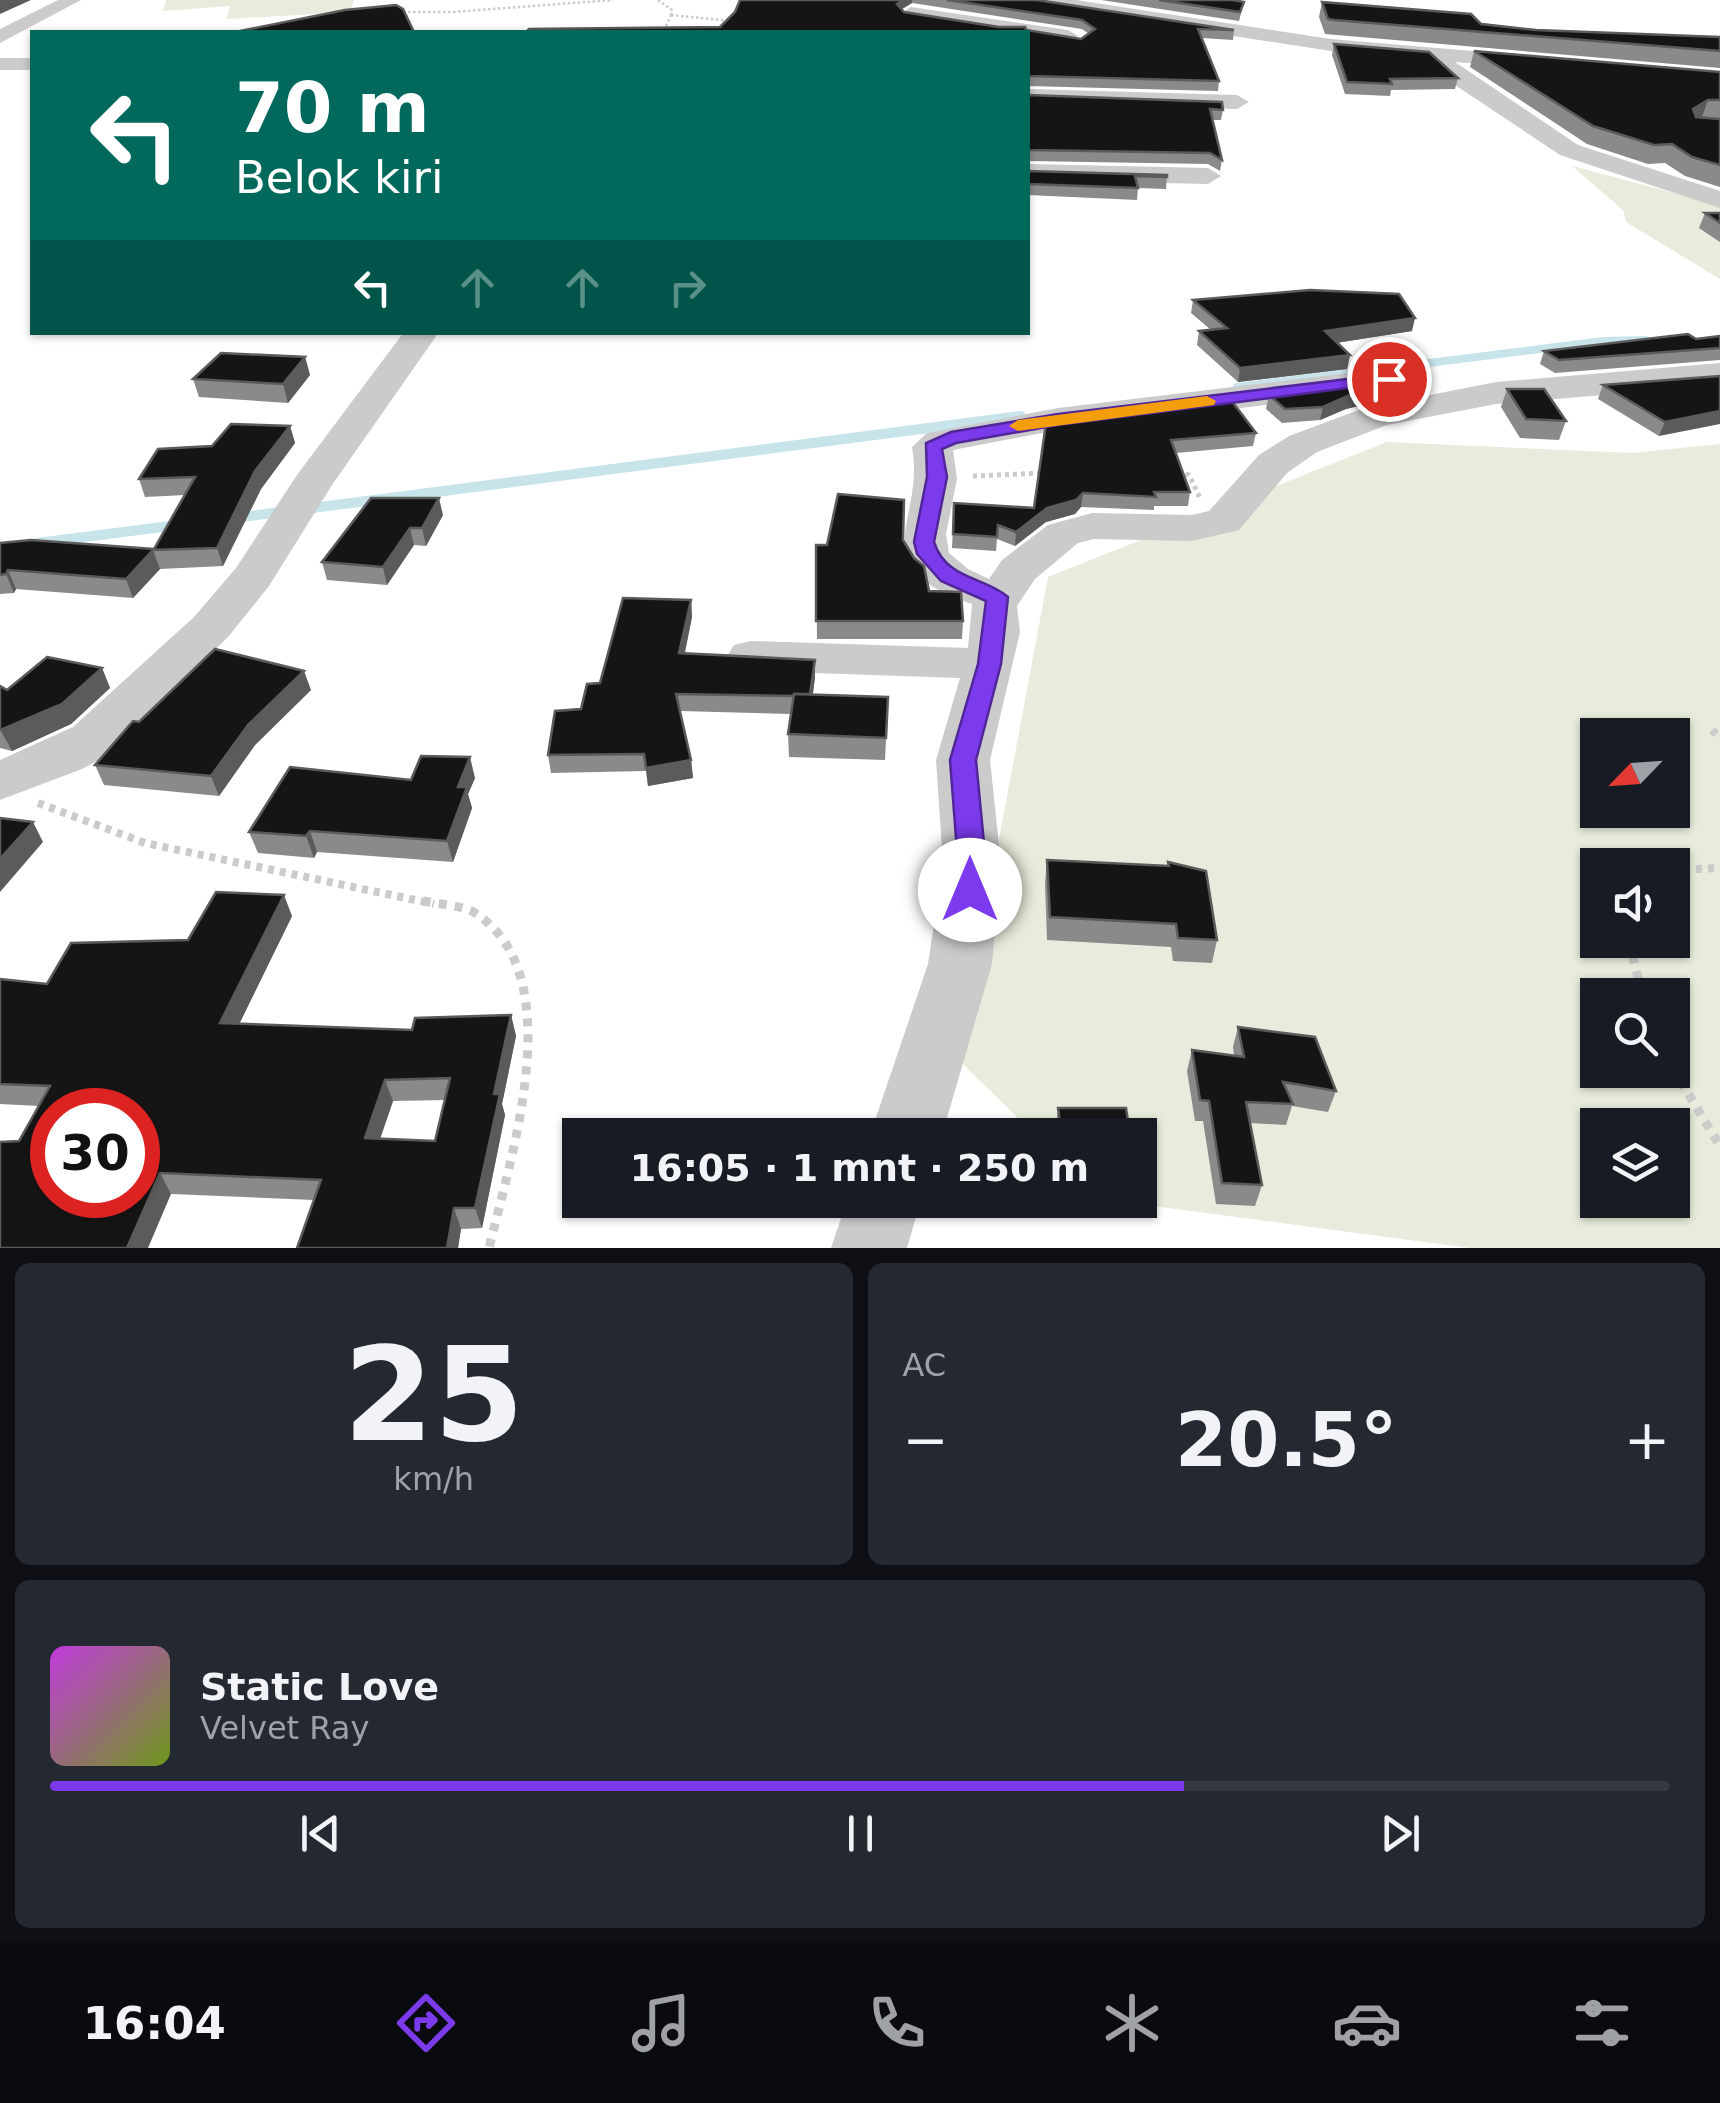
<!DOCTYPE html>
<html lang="id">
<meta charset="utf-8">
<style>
:root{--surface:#171b24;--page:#242831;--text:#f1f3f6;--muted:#9ea1a6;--line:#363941;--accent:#7c3aed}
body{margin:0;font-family:"DejaVu Sans",sans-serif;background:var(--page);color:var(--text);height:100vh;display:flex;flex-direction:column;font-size:38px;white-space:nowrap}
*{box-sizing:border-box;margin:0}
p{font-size:32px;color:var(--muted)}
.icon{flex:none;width:55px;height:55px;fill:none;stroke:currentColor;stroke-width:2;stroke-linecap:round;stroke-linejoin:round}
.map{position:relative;height:1248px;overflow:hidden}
.sheet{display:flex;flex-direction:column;gap:15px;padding:15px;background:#0d0f14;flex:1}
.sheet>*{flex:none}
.top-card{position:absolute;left:30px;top:30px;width:1000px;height:305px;border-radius:0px;box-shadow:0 2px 8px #0004;background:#00695c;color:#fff;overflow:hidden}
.needle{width:65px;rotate:245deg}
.fabs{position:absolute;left:1580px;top:718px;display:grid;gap:20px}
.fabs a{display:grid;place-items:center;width:110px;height:110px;border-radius:0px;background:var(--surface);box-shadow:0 2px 8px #0004;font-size:50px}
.speed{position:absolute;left:30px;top:1088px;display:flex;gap:20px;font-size:50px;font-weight:700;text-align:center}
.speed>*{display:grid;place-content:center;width:130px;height:130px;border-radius:50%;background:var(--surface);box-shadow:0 2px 8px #0004;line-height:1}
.speed .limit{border:15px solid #d22;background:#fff;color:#111}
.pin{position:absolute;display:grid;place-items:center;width:85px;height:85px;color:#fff;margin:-42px;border:5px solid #fff;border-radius:50%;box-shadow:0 2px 10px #0007}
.me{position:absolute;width:110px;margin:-55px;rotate:0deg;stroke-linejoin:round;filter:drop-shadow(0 0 8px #0008)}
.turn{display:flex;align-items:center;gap:35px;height:210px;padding:0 40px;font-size:45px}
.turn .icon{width:130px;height:130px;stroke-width:2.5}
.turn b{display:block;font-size:70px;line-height:85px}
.lanes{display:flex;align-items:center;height:95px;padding:0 40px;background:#0003;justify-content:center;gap:50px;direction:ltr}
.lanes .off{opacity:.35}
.big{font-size:75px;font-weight:700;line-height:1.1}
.sheet .widget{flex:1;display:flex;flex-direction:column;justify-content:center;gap:15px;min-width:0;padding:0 35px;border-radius:15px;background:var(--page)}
.sheet .dial{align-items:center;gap:0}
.dial b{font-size:130px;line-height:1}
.song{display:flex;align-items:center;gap:30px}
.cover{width:120px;height:120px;border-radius:15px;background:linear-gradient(135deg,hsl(290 70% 55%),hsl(80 70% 35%))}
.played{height:10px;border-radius:5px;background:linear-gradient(90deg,var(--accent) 70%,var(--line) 70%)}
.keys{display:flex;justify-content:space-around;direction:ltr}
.heat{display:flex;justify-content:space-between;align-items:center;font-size:55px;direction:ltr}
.sheet .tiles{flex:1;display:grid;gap:15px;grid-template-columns:1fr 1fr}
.widget:last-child{grid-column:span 2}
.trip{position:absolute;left:562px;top:1118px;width:595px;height:100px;border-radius:0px;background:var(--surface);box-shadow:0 2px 8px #0004;font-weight:700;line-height:100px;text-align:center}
.dock{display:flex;height:160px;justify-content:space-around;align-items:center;background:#090b0e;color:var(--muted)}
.dock .icon{width:70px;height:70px}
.dock .active{color:var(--accent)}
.dock b{font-size:45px;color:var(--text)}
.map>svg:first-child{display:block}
</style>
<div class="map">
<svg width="1720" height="1248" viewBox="0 0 1720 1248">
<rect width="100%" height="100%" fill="#fff"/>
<g fill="#e7ecdc" fill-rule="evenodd">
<polygon points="166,0 354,0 351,12 227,19 230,6 163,11"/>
<polygon points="1572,166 1720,205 1720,279 1626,222 1623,210"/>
<path d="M1387 442 1632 453 1720 444V1248H1470L1108 1200H1140V1135H1035L958 1059 1048 577ZM1598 735H1672V810H1598ZM1598 865H1672V940H1598ZM1598 995H1672V1070H1598ZM1598 1125H1672V1200H1598Z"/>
</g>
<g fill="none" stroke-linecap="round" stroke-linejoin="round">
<polyline stroke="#c8e4eb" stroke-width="8" points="1237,387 1603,341 1646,340"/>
<g stroke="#c8e4eb" stroke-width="10">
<polyline points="305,509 1021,416"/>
<polyline points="236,518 287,511"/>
<polyline points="37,543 178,525"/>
</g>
<g stroke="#cbcbcb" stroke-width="2.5" stroke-dasharray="2.5 2.5" stroke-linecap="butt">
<polyline points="658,0 672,10 671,15"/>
<polyline points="398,12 452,12 613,0"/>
<polyline points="671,15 732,21 724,32"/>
<polyline points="666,26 671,15"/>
</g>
<g stroke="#cbcbcb" stroke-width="5" stroke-dasharray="4 4" stroke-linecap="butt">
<polyline points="1178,471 1189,475 1200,498"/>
<polyline points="973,476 1046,473"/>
</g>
<g stroke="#cbcbcb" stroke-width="8" stroke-dasharray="6 6" stroke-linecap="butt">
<polyline points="1712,730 1720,738"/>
<polyline points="38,803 145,843 434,904"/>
<polyline points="1672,870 1720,868"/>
</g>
<g stroke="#cbcbcb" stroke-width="9" stroke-dasharray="8 8" stroke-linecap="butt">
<path d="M423 901C438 904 462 905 475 913 572 975 510 1159 489 1248"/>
<polyline points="1629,940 1642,995"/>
<polyline points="1672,1067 1720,1146"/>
</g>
<g fill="#cbcbcb" fill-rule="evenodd">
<polygon points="58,0 81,0 0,43 0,29"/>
<polygon points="1030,0 1076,0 1331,39 1545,57 1548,62 1537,68 1455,62 1578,145 1720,191 1720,208 1560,155 1455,85 1427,59 1331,51 1039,6"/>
<polygon points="911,7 1068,30 1078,36 1068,42 1028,36 1028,32 904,17 901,13"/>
<rect x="0" y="58" width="32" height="12"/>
<polygon points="1028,89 1237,95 1249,102 1237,109 1028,103"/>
<polygon points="1028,164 1208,168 1221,176 1208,184 1028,180"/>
<polygon points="404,332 439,332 332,485 269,586 228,637 111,753 82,769 0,800 0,760 73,727 194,617 236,568 297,475"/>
<path d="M1720 363V385L1496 404 1387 425 1317 452 1287 473 1239 530 1192 541 1094 539 1078 543 1035 579 1017 606 1020 632 990 760 1001 864 992 964 942 1135H870L928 964 943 864 936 760 960 678 751 671 734 667 727 656 734 645 751 641 968 648 972 604C858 565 926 523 912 447L927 433 1058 408 1389 368 1402 371 1407 379 1402 387 1389 390 1058 430 953 450 957 479 946 534 949 553 968 569 989 579 1002 560 1048 525 1092 513 1192 515 1209 511 1259 455 1289 436 1364 408 1496 382Z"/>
<polygon points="847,1200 921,1200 907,1248 831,1248"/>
</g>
</g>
<g fill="#8a8a8a" fill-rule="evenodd">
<path d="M740 0H1037L1234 30 1233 40 1202 38 1219 81 1218 91 1028 86V32L720 27 735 12ZM912 3 1082 29 1089 34 1081 39 904 12 902 9Z"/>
<polygon points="1101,0 1233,0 1244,2 1239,21"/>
<polygon points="1322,2 1536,30 1720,37 1720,68 1325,34 1319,17"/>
<polygon points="1334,44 1458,78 1455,89 1391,90 1390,96 1345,94 1332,55"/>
<polygon points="1474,51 1720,72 1720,187 1685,176 1665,163 1648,164 1587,144 1470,67"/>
<polygon points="1028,95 1223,110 1221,120 1212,120 1222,160 1220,171 1208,164 1028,161"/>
<polygon points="1028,171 1029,172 1167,175 1166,189 1138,188 1137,200 1028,195"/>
<polygon points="1705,213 1720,213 1720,242 1699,228"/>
<polygon points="1193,300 1412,331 1337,343 1350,355 1347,369 1238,382 1197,345 1199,331 1211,330 1191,313"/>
<polygon points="1720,336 1720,360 1555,373 1540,364 1544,351 1696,339"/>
<polygon points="305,357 310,375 288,403 199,397 193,379"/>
<polygon points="1720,376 1659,436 1598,399 1603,385"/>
<polygon points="1382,388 1379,401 1346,409 1320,420 1282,423 1266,409 1269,395"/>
<polygon points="1507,389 1566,421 1559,440 1520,438 1501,407"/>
<polygon points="1046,423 1256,433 1253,446 1176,453 1190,492 1188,506 1154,506 1154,510 1081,507 1075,514 1046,522 1015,546 997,539 996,551 952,548 954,503 1034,508"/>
<polygon points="290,426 295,443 261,489 223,566 160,569 133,598 16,589 14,593 0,594 0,543 154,549 185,495 145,497 139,479 212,446"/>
<polygon points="443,515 426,546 414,545 387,585 327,580 322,562"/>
<polygon points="903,540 929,591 963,621 962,639 817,639 816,545"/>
<polygon points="691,600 692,617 685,653 815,660 815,677 813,694 888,697 885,760 789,757 788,734 791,714 680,711 691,760 693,778 648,786 646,771 551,773 548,755 600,683"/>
<polygon points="102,668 110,688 71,724 12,751 0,748 0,686 7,690"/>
<polygon points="311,690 255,745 219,796 104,785 95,765 139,722"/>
<polygon points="475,778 468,794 472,808 453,862 317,852 314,858 258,853 249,832 411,780"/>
<polygon points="1047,860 1167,866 1168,862 1217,940 1212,963 1173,961 1171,947 1047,940 1045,883"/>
<path d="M292 916 239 1024 412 1030 511 1015 516 1036 502 1104 505 1115 482 1228 461 1229 458 1248H297L314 1200 171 1194 19 1141 39 1106 0 1104V979L47 984 188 940ZM445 1100 435 1141 380 1139 393 1101Z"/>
<polygon points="1238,1027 1336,1091 1328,1112 1292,1106 1286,1125 1250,1123 1262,1185 1255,1206 1216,1204 1203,1121 1195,1121 1187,1071 1192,1050 1234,1056 1233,1047"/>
<polygon points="1058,1108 1130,1135 1055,1135"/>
</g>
<g fill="#5b5b5b">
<polygon points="0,0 31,0 0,14"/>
<polygon points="903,0 912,0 912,3 897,12 897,4"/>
<polygon points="1708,100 1702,117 1686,127 1693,109"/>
<polygon points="1415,318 1412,331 1322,345 1325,331"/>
<polygon points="1350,355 1347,369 1238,382 1240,368"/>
<polygon points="305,357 310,375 288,403 283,384"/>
<polygon points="1382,388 1379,401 1346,409 1320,420 1323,407 1350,395"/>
<polygon points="1720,411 1720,424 1659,436 1665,422"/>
<polygon points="290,426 295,443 261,489 223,566 217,548 255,471"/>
<polygon points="1083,493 1081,507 1075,514 1046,522 1015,546 1016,532 1047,508"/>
<polygon points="439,498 443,515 426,546 422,528"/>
<polygon points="410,528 414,545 387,585 383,567"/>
<polygon points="153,550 160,569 133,598 126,579"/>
<polygon points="8,570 16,589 14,593 6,574"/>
<polygon points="691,600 692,617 681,670 679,653"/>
<polygon points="815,660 815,677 810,714 810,697"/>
<polygon points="102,668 110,688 71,724 12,751 1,731"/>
<polygon points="304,671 311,690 255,745 219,796 211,776 248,725"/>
<polygon points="470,757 475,778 468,794 472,808 453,862 447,841 458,787"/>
<polygon points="691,760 693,778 648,786 646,768"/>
<polygon points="33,822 43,842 0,892 0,859"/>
<polygon points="310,831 317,852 314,858 306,836"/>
<polygon points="284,895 292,916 229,1045 220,1023"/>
<polygon points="511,1015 516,1036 502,1104 505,1115 482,1228 475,1208 494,1094"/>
<polygon points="385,1080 393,1101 373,1159 365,1138"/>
<polygon points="160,1173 171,1194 148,1248 127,1248"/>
<polygon points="454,1208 461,1229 458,1248 447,1248"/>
</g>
<g fill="#151515" stroke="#5b5b5b" stroke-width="2.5" fill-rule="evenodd">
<polygon points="740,0 903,0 897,4 904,12 999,27 1025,27 1026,30 1081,39 1095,29 1082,20 947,0 1037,0 1234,30 1198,29 1219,81 1028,76 1028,32 526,32 529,29 720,27 735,12"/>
<polygon points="1159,0 1233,0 1244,2 1240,12"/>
<polygon points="1322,2 1471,14 1481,24 1536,30 1720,37 1720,51 1334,20 1328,19"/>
<polygon points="396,5 403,9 414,32 235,32 345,10"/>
<polygon points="1334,44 1429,52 1458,78 1390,79 1392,84 1347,82"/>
<polygon points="1474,51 1720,72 1720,100 1708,100 1693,109 1696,117 1720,119 1720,165 1692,157 1672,144 1654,145 1593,126"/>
<polygon points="1028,95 1222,102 1223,110 1210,109 1222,160 1210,153 1028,150"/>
<polygon points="1028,171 1167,175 1167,177 1135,176 1138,188 1028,184"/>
<polygon points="1705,213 1720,213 1720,223"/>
<polygon points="1310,290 1399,294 1415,318 1325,331 1350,355 1240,368 1199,331 1227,328 1193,300"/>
<polygon points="1688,334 1696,339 1720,336 1720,348 1559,360 1544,351"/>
<polygon points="221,353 305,357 283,384 193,379"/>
<polygon points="1720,376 1720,411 1665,422 1603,385"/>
<polygon points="1377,382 1382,388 1350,395 1323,407 1285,409 1269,395"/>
<polygon points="1507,389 1544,389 1566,421 1526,419"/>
<polygon points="1231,400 1256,433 1171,440 1190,492 1154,492 1156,497 1083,493 1076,500 1047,508 1016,532 998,525 997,537 953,534 954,503 1034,508 1046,423"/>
<polygon points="231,424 290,426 255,471 217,548 153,550 126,579 8,570 6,574 0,575 0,543 31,540 154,549 195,477 139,479 158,449 212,446"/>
<polygon points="838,494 904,500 903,540 914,558 924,566 929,591 961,592 963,621 816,621 816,545 827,545"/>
<polygon points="371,498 439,498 422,528 410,528 383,567 322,562"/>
<polygon points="623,598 691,600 679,653 815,660 810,694 794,694 793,696 676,694 691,760 646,768 644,754 548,755 555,711 581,709 587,684 600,683"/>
<polygon points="215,649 304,671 248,725 211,776 95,765 133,721 139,722"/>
<polygon points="47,657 102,668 62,704 0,730 0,686 7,690"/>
<polygon points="794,694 888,697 886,738 788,734"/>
<polygon points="421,756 470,757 458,787 467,787 447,841 310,831 306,836 249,832 290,767 411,780"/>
<polygon points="0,818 33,822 0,859"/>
<polygon points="1047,860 1169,866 1168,862 1206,871 1217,940 1178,938 1176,924 1050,917"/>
<path d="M216 892 284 895 220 1023 412 1030 415 1018 511 1015 494 1094H500L475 1208H454L447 1248H297L321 1180 160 1173 127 1248H0V1142L19 1141 50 1086 0 1084V979L47 984 71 943 188 940ZM450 1078 435 1141 365 1138 385 1080ZM52 1110H138V1195H52Z"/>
<polygon points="1238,1027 1315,1037 1336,1091 1283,1082 1293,1104 1246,1102 1262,1185 1222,1183 1209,1101 1200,1100 1192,1050 1244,1057"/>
<polygon points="1058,1108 1126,1108 1130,1135 1062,1135"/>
</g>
<path fill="#7c3aed" stroke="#51269a" stroke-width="2.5" d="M1389 374 1395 375V382L1058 425 956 443 942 449 947 477 934 542C946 580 986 577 1008 597L1001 664 976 760 986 864 980 897 970 901 960 897 955 890 958 864 950 760 978 664 986 601 941 581 917 554 914 542 927 477 926 443 951 432 1058 414Z"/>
<polygon fill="#f59e0b" points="1207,396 1216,401 1214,405 1018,431 1009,426 1018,420"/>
</svg>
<div class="fabs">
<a><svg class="needle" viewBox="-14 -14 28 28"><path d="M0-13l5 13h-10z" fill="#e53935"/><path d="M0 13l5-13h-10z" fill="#9ea1a6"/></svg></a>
<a><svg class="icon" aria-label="sound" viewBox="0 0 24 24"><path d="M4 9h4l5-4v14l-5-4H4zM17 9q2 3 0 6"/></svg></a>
<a><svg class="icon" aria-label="search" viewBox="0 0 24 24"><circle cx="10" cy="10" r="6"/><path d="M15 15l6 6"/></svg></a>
<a><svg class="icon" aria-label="layers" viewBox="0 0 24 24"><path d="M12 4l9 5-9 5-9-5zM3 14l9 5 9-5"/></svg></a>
</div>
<div class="speed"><div class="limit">30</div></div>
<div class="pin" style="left:1389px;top:379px;background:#d93025"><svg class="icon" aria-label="arrive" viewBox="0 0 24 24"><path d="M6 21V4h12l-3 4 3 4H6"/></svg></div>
<svg class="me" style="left:970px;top:890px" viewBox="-20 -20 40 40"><circle r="19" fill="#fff"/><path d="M0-13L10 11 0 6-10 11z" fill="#7c3aed"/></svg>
<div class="trip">16:05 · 1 mnt · 250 m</div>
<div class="top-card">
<div class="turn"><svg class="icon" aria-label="left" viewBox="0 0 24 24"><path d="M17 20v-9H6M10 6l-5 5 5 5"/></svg><div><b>70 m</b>Belok kiri</div></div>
<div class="lanes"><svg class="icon" aria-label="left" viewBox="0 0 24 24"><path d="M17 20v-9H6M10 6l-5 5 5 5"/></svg><svg class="icon off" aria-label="ahead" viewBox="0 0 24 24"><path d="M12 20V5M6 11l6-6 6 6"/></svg><svg class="icon off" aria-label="ahead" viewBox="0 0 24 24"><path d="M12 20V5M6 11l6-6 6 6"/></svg><svg class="icon off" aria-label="right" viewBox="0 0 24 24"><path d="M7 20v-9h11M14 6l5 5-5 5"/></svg></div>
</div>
</div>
<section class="sheet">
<div class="tiles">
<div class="widget dial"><b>25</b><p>km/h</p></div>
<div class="widget"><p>AC</p>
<div class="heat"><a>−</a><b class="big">20.5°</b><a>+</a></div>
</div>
<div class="widget">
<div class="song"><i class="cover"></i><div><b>Static Love</b><p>Velvet Ray</p></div></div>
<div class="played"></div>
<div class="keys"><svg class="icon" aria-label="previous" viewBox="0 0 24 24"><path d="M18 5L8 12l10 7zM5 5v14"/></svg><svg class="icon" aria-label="pause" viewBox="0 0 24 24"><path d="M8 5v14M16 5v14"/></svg><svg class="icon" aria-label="next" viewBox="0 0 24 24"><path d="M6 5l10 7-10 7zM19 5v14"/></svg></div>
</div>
</div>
</section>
<nav class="dock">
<b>16:04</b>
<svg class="icon active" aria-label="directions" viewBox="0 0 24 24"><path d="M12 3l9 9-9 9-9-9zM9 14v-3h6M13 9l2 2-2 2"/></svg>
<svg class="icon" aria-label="music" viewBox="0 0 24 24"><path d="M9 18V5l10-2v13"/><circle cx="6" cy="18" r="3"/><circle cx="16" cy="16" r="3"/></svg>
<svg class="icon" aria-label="phone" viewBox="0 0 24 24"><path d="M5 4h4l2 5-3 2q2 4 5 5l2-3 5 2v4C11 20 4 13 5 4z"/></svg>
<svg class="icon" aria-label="climate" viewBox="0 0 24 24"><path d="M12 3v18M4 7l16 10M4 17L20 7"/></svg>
<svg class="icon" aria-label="car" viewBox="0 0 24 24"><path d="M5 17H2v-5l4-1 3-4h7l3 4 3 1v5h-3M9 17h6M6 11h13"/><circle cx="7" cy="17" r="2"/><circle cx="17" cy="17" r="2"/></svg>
<svg class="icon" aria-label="filters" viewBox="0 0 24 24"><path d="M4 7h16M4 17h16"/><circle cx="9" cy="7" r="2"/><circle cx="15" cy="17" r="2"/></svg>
</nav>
